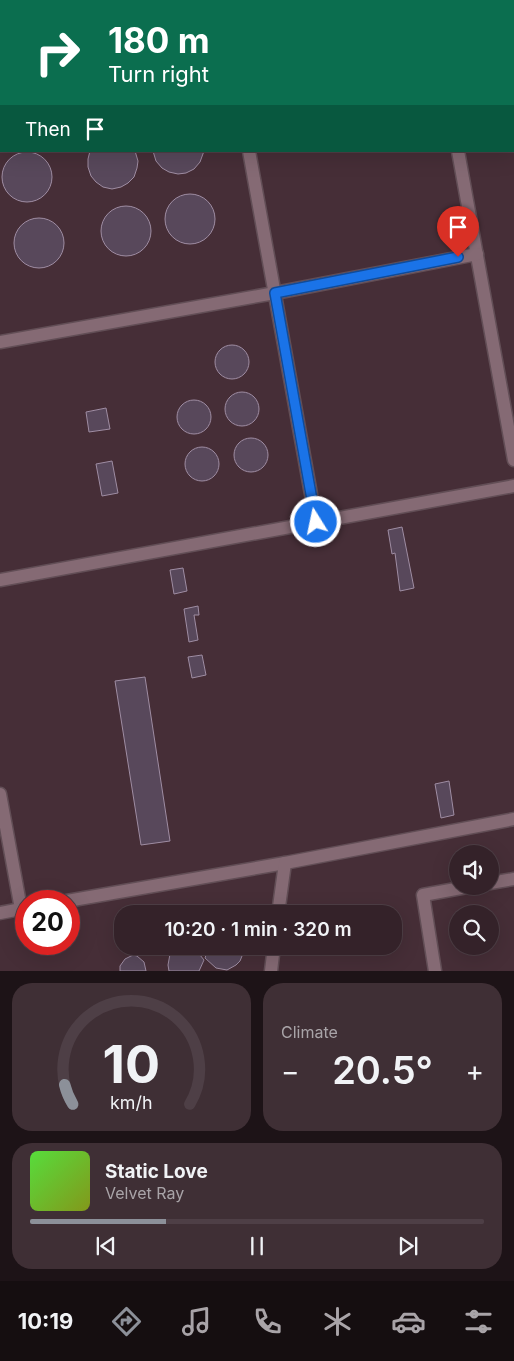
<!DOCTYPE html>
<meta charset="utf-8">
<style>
:root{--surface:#342229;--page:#3f2f35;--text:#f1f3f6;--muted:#a9a4a8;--line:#4e3f46;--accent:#8c9099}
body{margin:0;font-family:Inter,sans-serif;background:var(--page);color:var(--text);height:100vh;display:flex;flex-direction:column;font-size:19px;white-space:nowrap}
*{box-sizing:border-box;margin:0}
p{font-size:16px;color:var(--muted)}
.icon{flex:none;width:28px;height:28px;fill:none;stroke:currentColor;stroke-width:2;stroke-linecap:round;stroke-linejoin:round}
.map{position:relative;height:971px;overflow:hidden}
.details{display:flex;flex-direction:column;gap:12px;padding:12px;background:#1d1317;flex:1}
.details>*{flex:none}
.hud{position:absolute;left:0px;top:0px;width:515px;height:152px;box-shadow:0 5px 20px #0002,0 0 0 1px var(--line);background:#0b6e4f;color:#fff;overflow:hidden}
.controls{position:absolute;left:449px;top:845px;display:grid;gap:10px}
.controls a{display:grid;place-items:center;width:50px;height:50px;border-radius:50%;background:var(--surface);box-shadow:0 5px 20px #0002,0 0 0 1px var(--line);font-size:25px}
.speed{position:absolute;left:15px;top:890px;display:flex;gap:10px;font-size:25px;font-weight:700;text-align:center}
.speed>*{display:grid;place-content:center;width:65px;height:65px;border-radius:50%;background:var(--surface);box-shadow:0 5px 20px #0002,0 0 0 1px var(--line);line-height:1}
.speed .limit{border:8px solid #d22;background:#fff;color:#111}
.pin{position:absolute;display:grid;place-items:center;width:42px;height:42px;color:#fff;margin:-51px -21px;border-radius:50% 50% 50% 0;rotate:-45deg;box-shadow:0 0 5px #0007}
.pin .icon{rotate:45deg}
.me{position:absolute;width:55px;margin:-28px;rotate:350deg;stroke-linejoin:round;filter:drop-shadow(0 0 4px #0008)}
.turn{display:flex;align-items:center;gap:18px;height:105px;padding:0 25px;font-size:22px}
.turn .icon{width:65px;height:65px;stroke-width:2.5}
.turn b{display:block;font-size:35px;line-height:42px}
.then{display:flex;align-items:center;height:48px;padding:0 25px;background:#0003;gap:10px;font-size:19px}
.big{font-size:38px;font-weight:600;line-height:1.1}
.details .widget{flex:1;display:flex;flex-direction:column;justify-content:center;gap:8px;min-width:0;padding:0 18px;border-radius:20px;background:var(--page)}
.details .dial{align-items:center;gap:0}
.dial svg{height:130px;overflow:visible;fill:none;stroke:var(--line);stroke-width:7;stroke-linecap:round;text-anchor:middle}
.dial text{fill:var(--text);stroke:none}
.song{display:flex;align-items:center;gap:15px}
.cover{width:60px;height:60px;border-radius:8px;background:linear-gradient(135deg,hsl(110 70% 55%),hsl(70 70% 35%))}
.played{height:5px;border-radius:2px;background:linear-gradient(90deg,var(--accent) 30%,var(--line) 30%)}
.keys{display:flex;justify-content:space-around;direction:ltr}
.heat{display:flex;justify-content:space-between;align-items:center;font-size:28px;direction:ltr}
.details .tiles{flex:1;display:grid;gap:12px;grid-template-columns:1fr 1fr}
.widget:last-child{grid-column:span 2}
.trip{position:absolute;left:114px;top:905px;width:288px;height:50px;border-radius:20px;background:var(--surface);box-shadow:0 5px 20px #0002,0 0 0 1px var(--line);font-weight:600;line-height:50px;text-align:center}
.menu{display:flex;height:80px;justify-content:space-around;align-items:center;background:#150e10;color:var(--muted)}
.menu .icon{width:35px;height:35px}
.menu .active{color:var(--accent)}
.menu b{font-size:22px;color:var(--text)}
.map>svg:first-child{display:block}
</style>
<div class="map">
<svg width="514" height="971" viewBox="0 0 514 971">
<rect width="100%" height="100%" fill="#462e37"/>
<g fill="#58485b" stroke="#9f8da3">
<polygon points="90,151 135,151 138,161 137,168 134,177 128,183 121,187 112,189 103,187 96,182 91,176 88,167 88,159"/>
<polygon points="153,151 204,151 200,162 194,169 186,173 178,174 169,172 162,168 156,161"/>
<circle cx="27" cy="177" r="25"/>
<circle cx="190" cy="219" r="25"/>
<circle cx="126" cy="231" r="25"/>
<circle cx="39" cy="243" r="25"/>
<circle cx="232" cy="362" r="17"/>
<circle cx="242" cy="409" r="17"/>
<circle cx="194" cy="417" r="17"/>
<polygon points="106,408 110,429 89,432 86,412"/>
<circle cx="251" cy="455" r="17"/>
<circle cx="202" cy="464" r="17"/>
<polygon points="112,461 118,493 102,496 96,464"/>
<polygon points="402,527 414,588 400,591 395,553 392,554 388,530"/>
<polygon points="183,568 187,591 174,594 170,570"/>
<polygon points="198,606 199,615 194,615 198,640 189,642 184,609"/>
<polygon points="202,655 206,675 192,678 188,657"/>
<polygon points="145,677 170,841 141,845 115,681"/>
<polygon points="449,781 454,815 441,818 435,784"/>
<polygon points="184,946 191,947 196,950 204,960 199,971 169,971 168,965 170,954 174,950"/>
<polygon points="209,946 240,946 242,956 240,961 236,965 227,970 216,968 205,958"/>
<polygon points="133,955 137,956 144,962 146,971 120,971 120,966 125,959"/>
</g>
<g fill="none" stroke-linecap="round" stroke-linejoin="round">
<defs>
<g id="minor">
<polyline points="430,0 430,1"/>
<polyline points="0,112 1,112"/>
<polyline points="249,151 316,522"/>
<polyline points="458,151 514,460"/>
<polyline points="0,342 275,293 477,254"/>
<polyline points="0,580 514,486"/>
<polyline points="0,794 21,909"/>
<polyline points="490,883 514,879"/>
<polyline points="67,901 285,863"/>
<polyline points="0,913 26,908"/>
<polyline points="278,914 285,863 514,819"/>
<polyline points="271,971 274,946"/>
<polyline points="435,971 423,895 472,886"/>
</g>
</defs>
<use href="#minor" stroke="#624e56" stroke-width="15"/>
<use href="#minor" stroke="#856a74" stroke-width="12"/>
</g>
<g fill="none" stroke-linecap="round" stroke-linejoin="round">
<defs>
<polyline id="route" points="316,522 275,293 458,257"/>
</defs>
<use href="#route" stroke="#114b97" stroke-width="12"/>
<use href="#route" stroke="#1a73e8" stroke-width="9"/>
</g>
</svg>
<div class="controls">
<a><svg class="icon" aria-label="sound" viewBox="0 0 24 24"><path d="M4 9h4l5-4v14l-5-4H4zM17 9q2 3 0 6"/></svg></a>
<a><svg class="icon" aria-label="search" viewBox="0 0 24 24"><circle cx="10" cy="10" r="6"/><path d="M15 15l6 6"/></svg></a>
</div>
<div class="speed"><div class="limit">20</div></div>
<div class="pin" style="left:458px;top:257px;background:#d93025"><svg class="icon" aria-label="arrive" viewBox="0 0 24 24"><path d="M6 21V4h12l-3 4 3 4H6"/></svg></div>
<svg class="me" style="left:316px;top:522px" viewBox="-20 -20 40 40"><circle r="17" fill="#1a73e8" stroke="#fff" stroke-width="3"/><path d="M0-11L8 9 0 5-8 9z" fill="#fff"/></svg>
<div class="trip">10:20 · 1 min · 320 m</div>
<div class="hud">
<div class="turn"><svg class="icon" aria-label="right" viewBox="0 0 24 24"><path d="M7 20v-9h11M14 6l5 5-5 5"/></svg><div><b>180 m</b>Turn right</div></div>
<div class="then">Then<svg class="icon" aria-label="arrive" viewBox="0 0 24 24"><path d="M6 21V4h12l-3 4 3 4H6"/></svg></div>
</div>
</div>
<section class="details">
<div class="tiles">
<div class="widget dial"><svg viewBox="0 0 100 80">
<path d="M14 69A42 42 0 1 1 86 69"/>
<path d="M14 69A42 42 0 0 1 9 57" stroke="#8c9099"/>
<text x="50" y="56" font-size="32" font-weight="700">10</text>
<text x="50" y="72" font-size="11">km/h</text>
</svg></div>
<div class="widget"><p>Climate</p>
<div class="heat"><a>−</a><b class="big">20.5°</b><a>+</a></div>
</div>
<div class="widget">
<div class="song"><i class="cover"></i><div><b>Static Love</b><p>Velvet Ray</p></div></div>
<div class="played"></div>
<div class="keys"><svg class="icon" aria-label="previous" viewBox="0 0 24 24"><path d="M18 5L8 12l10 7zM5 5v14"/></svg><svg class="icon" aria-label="pause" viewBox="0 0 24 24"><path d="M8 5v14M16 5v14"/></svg><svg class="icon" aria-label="next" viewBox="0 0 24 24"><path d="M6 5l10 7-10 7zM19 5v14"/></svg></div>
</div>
</div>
</section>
<nav class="menu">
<b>10:19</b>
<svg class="icon active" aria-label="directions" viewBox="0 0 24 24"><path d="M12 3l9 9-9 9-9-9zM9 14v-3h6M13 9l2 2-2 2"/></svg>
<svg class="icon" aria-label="music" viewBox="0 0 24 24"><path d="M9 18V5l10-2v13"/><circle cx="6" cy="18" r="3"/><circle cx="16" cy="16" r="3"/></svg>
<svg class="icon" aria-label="phone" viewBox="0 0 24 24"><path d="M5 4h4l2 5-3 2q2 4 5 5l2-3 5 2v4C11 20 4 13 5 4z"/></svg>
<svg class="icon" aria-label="climate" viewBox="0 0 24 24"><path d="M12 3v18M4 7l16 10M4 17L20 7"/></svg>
<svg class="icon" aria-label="car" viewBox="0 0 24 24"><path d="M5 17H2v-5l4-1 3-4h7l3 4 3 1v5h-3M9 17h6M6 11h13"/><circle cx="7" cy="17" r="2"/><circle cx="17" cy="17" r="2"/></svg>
<svg class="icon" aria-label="filters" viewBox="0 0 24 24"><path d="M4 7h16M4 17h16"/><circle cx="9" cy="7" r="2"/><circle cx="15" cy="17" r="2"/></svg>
</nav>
